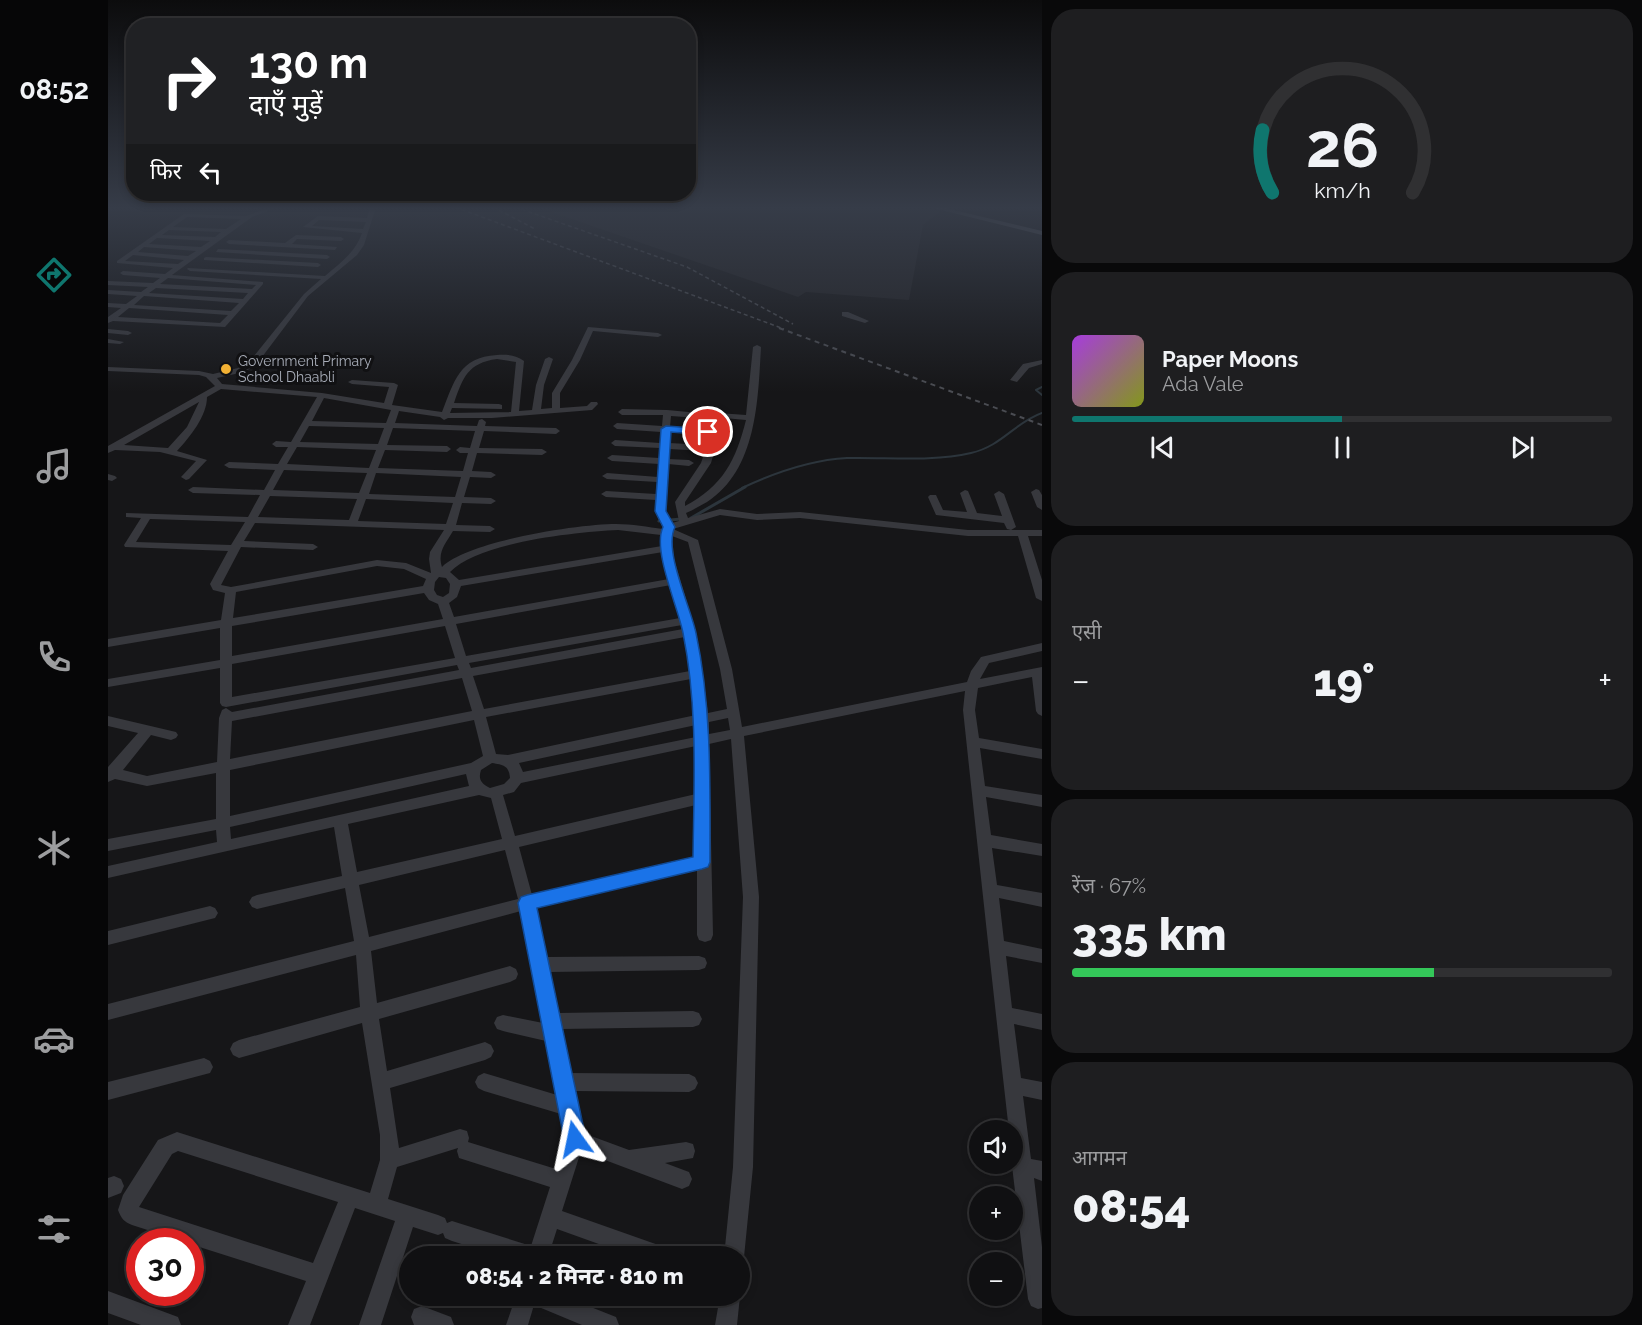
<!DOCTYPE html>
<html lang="hi">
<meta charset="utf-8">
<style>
:root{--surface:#101012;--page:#1e1e20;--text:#f1f3f6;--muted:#9c9d9f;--line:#303032;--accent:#0f766e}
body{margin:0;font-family:Raleway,"Noto Sans Devanagari",sans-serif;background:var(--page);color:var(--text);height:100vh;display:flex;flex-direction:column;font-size:22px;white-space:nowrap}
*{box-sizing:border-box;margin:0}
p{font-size:20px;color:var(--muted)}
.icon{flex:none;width:33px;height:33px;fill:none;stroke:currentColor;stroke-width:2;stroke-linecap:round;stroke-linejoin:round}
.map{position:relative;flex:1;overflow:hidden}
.panel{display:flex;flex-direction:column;gap:9px;padding:9px;background:#09090a;width:600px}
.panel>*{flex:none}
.top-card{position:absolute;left:18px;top:18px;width:570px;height:183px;border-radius:24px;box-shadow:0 3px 9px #0003,0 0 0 2px var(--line);background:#202124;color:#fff;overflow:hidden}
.tools{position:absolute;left:861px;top:1120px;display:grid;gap:12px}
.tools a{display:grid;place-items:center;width:54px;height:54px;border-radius:50%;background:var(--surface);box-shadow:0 3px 9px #0003,0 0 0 2px var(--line);font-size:30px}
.speed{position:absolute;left:18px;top:1228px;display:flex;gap:12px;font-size:30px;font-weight:700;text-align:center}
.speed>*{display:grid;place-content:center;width:78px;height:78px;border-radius:50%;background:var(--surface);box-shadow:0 3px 9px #0003,0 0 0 2px var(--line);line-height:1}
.speed .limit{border:9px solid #d22;background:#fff;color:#111}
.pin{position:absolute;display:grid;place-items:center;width:51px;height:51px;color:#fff;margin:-26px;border:3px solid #fff;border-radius:50%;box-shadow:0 2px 6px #0007}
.me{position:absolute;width:66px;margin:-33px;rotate:348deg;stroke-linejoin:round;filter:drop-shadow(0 0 4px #0008)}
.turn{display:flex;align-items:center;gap:21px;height:126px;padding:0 24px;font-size:27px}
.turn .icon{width:78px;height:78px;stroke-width:2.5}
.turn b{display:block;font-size:42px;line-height:51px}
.then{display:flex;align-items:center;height:57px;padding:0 24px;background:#0003;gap:12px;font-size:22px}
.big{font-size:45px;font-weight:800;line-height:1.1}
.panel .card{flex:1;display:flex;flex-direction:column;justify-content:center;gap:9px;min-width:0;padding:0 21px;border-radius:24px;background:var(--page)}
.panel .dial{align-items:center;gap:0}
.dial svg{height:156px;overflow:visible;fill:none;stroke:var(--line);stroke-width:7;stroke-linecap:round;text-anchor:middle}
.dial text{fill:var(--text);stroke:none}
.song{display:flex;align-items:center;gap:18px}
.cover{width:72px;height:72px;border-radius:9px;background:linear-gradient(135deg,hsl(280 70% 55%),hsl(70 70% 35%))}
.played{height:6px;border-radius:3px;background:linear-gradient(90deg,var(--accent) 50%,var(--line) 50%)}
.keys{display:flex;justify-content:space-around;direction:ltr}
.heat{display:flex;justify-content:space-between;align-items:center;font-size:33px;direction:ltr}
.charge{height:9px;border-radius:4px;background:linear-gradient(90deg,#34c759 67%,var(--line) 0)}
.trip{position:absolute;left:291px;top:1246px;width:351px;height:60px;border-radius:30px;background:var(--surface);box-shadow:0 3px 9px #0003,0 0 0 2px var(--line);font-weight:800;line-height:60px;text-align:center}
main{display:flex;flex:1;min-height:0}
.tabs{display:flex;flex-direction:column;width:108px;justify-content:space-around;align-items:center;background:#060607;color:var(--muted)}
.tabs .icon{width:42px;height:42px}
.tabs .selected{color:var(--accent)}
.tabs b{font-size:27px;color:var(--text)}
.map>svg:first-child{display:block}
</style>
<main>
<nav class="tabs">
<b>08:52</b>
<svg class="icon selected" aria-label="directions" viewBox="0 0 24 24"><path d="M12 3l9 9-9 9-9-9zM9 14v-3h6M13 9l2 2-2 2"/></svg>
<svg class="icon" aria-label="music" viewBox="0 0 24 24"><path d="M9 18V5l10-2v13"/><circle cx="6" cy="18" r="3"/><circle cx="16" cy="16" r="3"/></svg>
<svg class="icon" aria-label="phone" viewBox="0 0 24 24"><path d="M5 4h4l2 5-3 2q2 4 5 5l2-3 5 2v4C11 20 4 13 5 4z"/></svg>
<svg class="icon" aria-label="climate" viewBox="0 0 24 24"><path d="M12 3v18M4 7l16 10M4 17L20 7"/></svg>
<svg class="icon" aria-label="car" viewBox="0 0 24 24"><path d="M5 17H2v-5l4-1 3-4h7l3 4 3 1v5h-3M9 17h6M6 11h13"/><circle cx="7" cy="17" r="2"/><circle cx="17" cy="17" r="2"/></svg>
<svg class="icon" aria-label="filters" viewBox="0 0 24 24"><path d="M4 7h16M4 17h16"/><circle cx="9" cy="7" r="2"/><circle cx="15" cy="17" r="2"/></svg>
</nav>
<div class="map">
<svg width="934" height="1325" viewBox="0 0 934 1325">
<rect width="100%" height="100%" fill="#161618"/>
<polygon fill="#222225" points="429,207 816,207 833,211 815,225 801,300 698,292 690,297"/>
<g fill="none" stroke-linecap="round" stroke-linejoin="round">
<g stroke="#2c353c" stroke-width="2">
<polyline points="934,387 928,390 934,395"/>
<path d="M634 488C668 472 702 460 739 458 780 457 823 462 863 453 894 446 906 423 934 413"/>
</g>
<g stroke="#2c353c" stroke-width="3">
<polyline points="583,518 637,487"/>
<polyline points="551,521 573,519"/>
</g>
<g fill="#37383d" fill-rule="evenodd">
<path d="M163 207H170L144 217 64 275 155 282V284L117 327 5 321 0 323V317L13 308 0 307V303L18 304 29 296 0 294V290L33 292 40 287 0 285V281L45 283 52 278 15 275 12 273 15 271 57 274 65 268 9 263V261L76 214 138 216ZM79 217 133 219 118 229 65 227ZM61 230 113 232 107 237 54 235ZM49 238 102 241 93 247 41 244ZM36 247 88 251 80 256 30 252ZM25 255 76 260 70 264 17 261ZM60 278 148 285 144 289 52 284ZM48 288 140 293 135 299 41 293ZM36 296 131 303 123 311 26 305ZM21 308 120 315 112 323 10 317Z"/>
<path d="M262 207H268L256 245 249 255 200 296 148 365 136 372 109 378 114 384 214 393 276 403 281 387 244 384 240 382 244 380 286 383 290 385 284 405 334 412C346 382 351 357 389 355 398 354 409 355 416 361L411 411 424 410 428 385 437 359 441 357 445 359 436 385 433 409 444 408V393L464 360 480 327 550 333 554 335 550 337 485 331 472 360 452 393V408L479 406 483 402H489L490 404 484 410 384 418H340L336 420 332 417 291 411 287 423 369 426 371 420 374 419 378 422 377 426 448 428 452 431 448 434 376 431 371 448 434 449 439 452 434 455 369 453 364 471 383 472 388 475 383 478 362 477 356 497 383 498 388 501 383 504 354 503 348 525 382 526 387 529 382 532 345 531C338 543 329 552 334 567 361 541 470 524 508 524 524 524 540 527 555 529L556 527 547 511 548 500 498 497 493 494 498 491 548 494 549 482 499 479 494 476 499 473 550 477 551 464 504 461 499 458 504 455 551 458 552 448 507 446 503 443 507 440 552 443 553 432 509 429 505 426 509 423 554 426 555 415H514L510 412 514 409 559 410 602 414 605 415V419L563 416 562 427 604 431 610 413 638 415 645 347 649 345 653 347C650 400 649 470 599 502 592 506 585 510 578 513L580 518 612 509 649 514 692 512 860 530H903L899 529 896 523 828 515 820 497 822 495H828L835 510 859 512 852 493 857 490 860 491 869 513 894 516 886 494 891 491 896 494 908 527 903 530H934V536H920L934 580V601L928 598 910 536H860L692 518 649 520 612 515 565 529 590 540 624 669 634 727 859 682 863 671 873 657 934 643V651L881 663 872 679 934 667V716L930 714 928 711 924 677 870 688 867 710 871 738 934 749V759L872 748 877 786 934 795V807L878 797 883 835 934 844V856L884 848 889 885 934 893V907L891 898 896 941 934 949V963L898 956 904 1008 934 1014V1030L906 1024 913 1078 934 1082V1100L915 1096 923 1159 934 1161V1181L926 1178 934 1247V1308L930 1309 923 1306 920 1299 904 1166V1131H901C885 990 870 851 855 710L857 691 636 736 651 897 645 1167 636 1257 633 1264 632 1265V1257H616L625 1167 635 897 623 739 601 744 605 935 603 940 597 942 591 940 589 935V870L428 908 438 957 591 956 597 958 599 963 597 968 591 970 441 972 450 1013 585 1011 591 1013 594 1019 591 1025 585 1027 453 1029 462 1073 581 1074 587 1077 590 1083 587 1089 581 1092 466 1091 475 1133 521 1150 578 1142 585 1144 587 1151 585 1158 557 1163 581 1172 584 1179 581 1186 574 1189 473 1151 454 1211 556 1247 563 1250 566 1257H527L449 1229 440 1257H395L344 1241 337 1238 335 1233 330 1235 305 1227 273 1325H251L287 1221 247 1208 202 1325H180L198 1281 82 1244V1242H77L24 1225C16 1222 13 1218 10 1210L15 1195 50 1140 69 1132 262 1193 272 1160V1135L254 1023 131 1058 125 1055 122 1049 125 1043 131 1040 252 1007 248 955 0 1020V1004L246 941 237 888 149 909 144 907 141 902 144 897 149 895 234 876 226 827 0 878V866L109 842 108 830 0 851V839L108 819V773L39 786 7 779 0 782V767L30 733 0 726V716L68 732 70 735 68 738 63 740 43 735 15 770 39 776 109 762 111 718 114 710 118 708 124 712 351 670 349 665 118 707 114 706 112 703V668L0 687V679L112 660V628L0 647V639L113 620 117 593 105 590 102 584 120 551 17 547 16 545 33 518 18 517V513L140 517 152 495 85 493 80 490 85 487 156 490 167 470 121 468 116 465 121 462 170 464 180 447H168L164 444 168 441 183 442 209 397 113 389 99 397C99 416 82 437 69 451L99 460 81 479 78 480 73 477 88 461 52 452 7 450 0 453V446L107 386 98 377 91 375 0 371V367L91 371 105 374 130 368 142 361 196 294 213 279 82 271 79 269 80 268 217 276C233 262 247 253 254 233L195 227 210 216 259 218ZM211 220 258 222 255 229 204 226ZM389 359 408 362 403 412 342 413 344 408 394 409V405L391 404 346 403C355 377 360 363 389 359ZM216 398 283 410 278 423 204 421ZM91 402 79 427 60 448 16 445ZM616 418 638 420C628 460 615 486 577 506V502L603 463ZM201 426 276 428 270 444 192 442ZM285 428 367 431 362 448 352 447 348 450 352 453H360L355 471 270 468 277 450 339 452 343 449 339 446 279 445ZM562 432 600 435 603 434 599 445 561 443ZM189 447 268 450 261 468 179 464ZM561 449 597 451 593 463 567 502 571 521 564 523 557 511 560 464 581 466 586 463 581 460 560 459ZM176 470 259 473 251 493 165 490ZM268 473 353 477 347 497 261 494ZM162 496 249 499 241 520 150 517ZM258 499 345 503 338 524 250 521ZM42 519 137 522 123 545 28 542ZM147 523 336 530 322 552 321 559 323 573 298 563 269 560 123 587 113 585 133 547 205 550 210 547 205 544 136 541ZM510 530 553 535 554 546 351 580 342 572C371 542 468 532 510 530ZM564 536 580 542 612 669 619 709 600 713 588 632 566 559ZM555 552 561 579 346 617 341 603 349 597 353 586ZM269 566 296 569 318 579 315 586 125 618 128 592ZM331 577 338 578 342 584 341 593 335 597 329 595 326 590 327 582ZM563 585 572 618 358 656 348 624ZM316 593 321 600 330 604 335 619 124 656V626ZM574 625 575 629 363 668 361 663ZM337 626 347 658 124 697V664ZM577 637 582 671 376 709 365 676ZM354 678 364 711 122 759 124 721ZM583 679 588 715 400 755 388 754 378 717ZM620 718 622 730 601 734V722ZM366 720 375 756 363 763 122 816V770ZM588 725V737L415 772 411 763ZM588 746V794L407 836 395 795 406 792 413 783ZM384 763C395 765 401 765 402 778L396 784 382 788C373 784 370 779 373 770ZM358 774 361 786 123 839 122 827ZM371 795 383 798 394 839 249 872 240 824ZM588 805 589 857 424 895 411 847ZM397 850 410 899 261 937 251 885ZM413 911 435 1023 395 1015 389 1017 386 1023 389 1029 395 1031 438 1041 449 1095 376 1073 370 1076 367 1082 370 1088 376 1091 453 1114 458 1139 448 1169 360 1142 361 1138 359 1131 352 1129 291 1148 282 1088 377 1060 383 1057 386 1051 383 1045 377 1042 279 1071 271 1019 402 982 408 979 410 974 408 969 402 966 269 1003 263 951ZM350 1148 349 1151 351 1158 442 1187 423 1246 344 1221 339 1223 337 1218 330 1215 280 1199 289 1167ZM70 1151 230 1202 205 1263 31 1207 64 1154Z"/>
<polygon points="188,235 233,237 236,239 233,241 189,239 184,244 229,247 227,250 121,244 118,242 121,240 177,243"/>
<polygon points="110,249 219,255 222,257 219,259 108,252"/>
<polygon points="98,257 210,263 213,265 210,267 96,260 96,258"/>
<polygon points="734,312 740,312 761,321 757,323 734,316"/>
<polygon points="0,329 20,331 24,333 20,335 0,333"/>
<polygon points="0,339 16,342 12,344 0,343"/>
<polygon points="934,360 934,364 921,368 909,382 902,380 915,364"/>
<polygon points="0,474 7,476 9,478 4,481 0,480"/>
<polygon points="928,489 931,490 934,495 934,510 929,507 923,492"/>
<polygon points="102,906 107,908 110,913 107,918 0,945 0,931"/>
<polygon points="96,1058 102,1061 105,1067 102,1073 0,1100 0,1082"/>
<polygon points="6,1176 13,1179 16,1186 13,1193 0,1198 0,1178"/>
<polygon points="0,1291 70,1317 73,1325 33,1325 0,1313"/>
<polygon points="632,1294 632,1296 629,1325 607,1325 612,1296 632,1296"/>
<polygon points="408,1296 455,1296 508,1317 511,1325 474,1325 426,1305 420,1325 398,1325"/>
<polygon points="314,1306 343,1317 346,1325 306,1325 303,1317 306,1309"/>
</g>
<polygon fill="#53555c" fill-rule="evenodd" points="821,207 833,207 934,231 934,235"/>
<g stroke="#4a4c52" stroke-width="1.5" stroke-dasharray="4 3" stroke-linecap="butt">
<polyline points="347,207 676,329"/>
<polyline points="385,207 427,229"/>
<polyline points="407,207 579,267 685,324"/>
</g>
<polyline stroke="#4a4c52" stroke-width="2" stroke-dasharray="5 4.5" stroke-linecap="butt" points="671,328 934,425"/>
</g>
<linearGradient id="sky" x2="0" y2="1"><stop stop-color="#0c0c0d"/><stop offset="0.53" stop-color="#363c48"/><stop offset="1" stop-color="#363c48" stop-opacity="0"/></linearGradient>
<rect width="934" height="392" fill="url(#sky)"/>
<path fill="#1a73e8" stroke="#114b97" stroke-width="1.5" d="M558 426 600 429 605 432 600 435 563 432 558 511 567 527C555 550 583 608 588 633 604 709 602 785 602 862L600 867 594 869 429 908 478 1139 475 1147 467 1150 460 1147 456 1139 410 903 413 897 419 895 585 857C586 782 590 707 575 633 570 607 544 550 555 527L547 511 553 429Z"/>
<circle fill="#f2b134" stroke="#111113" stroke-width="2" cx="118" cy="369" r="6"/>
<g text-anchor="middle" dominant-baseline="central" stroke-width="6" stroke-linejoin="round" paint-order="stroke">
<g font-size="14" fill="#a8adb8" stroke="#111113" text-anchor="start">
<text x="130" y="361">Government Primary<tspan x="130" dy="16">School Dhaabli</tspan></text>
</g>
</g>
</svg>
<div class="tools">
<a><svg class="icon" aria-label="sound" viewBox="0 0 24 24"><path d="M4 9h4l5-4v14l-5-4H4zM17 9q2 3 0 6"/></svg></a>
<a>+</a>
<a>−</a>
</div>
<div class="speed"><div class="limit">30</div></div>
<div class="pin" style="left:600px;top:432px;background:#d93025"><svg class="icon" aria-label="arrive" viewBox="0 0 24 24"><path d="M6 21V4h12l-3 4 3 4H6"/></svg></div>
<svg class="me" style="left:467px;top:1139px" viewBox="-20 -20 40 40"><path d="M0-17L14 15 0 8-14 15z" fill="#1a73e8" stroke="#fff" stroke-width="4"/></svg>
<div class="trip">08:54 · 2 मिनट · 810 m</div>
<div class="top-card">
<div class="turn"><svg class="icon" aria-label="right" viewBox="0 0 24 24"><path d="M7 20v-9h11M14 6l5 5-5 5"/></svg><div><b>130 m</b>दाएँ मुड़ें</div></div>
<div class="then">फिर<svg class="icon" aria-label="left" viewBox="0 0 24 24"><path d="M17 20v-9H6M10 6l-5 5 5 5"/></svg></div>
</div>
</div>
<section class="panel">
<div class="card dial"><svg viewBox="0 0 100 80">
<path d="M14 69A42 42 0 1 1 86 69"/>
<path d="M14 69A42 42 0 0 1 9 37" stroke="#0f766e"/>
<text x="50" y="56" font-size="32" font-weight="700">26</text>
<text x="50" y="72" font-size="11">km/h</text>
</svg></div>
<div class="card">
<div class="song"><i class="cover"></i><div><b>Paper Moons</b><p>Ada Vale</p></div></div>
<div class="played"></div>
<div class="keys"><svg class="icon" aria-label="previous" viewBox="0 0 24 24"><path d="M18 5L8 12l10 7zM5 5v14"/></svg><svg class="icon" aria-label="pause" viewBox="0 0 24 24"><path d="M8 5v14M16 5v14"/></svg><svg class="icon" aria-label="next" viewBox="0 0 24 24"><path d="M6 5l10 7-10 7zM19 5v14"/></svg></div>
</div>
<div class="card"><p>एसी</p>
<div class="heat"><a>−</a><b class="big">19°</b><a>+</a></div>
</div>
<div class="card"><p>रेंज · 67%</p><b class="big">335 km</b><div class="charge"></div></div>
<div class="card"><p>आगमन</p><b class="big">08:54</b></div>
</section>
</main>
